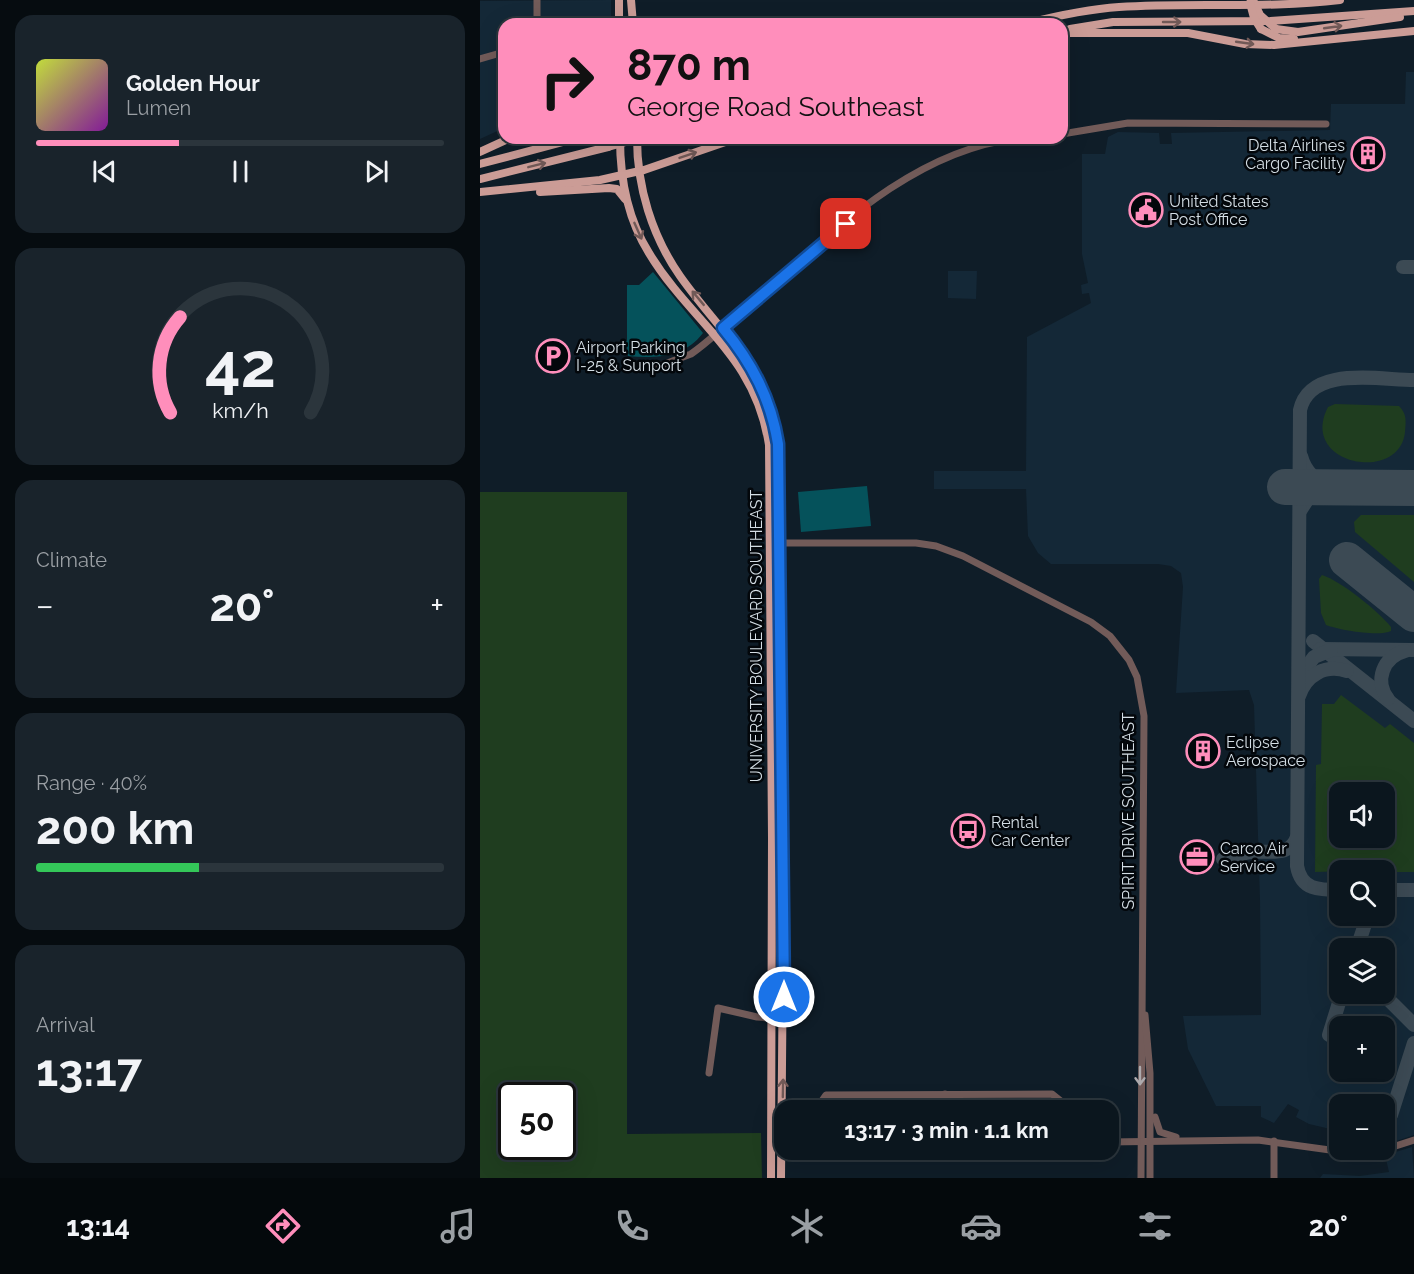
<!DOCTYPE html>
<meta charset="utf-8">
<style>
:root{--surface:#0b161e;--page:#19232b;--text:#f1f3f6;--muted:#9a9fa4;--line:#2b353c;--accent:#ff8ebb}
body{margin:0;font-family:Raleway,sans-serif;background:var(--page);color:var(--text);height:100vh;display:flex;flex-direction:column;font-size:22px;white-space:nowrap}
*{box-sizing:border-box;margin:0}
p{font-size:20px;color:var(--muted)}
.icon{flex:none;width:33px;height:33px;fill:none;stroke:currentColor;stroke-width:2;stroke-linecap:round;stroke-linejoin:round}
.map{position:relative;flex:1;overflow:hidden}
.details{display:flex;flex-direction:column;gap:15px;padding:15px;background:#060c10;width:480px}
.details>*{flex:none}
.guide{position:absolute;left:18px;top:18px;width:570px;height:126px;border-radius:18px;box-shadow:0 6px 24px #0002,0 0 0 2px var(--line);background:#ff8ebb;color:#111;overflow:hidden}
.fabs{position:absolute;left:849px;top:782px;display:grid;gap:12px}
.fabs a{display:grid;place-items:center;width:66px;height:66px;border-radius:12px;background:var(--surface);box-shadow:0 6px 24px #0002,0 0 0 2px var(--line);font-size:30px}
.speed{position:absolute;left:18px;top:1082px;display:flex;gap:12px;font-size:30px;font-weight:700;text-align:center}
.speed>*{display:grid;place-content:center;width:78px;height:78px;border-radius:50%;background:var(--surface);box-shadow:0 6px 24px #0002,0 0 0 2px var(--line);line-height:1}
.speed .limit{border:3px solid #111;border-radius:9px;background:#fff;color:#111}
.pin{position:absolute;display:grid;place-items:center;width:51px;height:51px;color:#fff;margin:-26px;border-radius:12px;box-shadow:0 3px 9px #0006}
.me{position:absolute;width:66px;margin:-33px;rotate:0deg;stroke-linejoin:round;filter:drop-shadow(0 0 4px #0008)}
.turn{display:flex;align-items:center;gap:21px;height:126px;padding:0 30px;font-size:27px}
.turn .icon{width:78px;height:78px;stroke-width:2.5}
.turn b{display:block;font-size:42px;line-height:51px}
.big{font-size:45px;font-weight:700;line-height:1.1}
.details .card{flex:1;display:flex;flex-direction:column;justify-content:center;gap:9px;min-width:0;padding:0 21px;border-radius:18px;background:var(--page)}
.details .dial{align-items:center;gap:0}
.dial svg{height:156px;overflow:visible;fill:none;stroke:var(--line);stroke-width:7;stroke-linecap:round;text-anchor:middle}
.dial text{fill:var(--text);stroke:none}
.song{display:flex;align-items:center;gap:18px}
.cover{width:72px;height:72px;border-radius:9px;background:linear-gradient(135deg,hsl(70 70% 55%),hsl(290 70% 35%))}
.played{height:6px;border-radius:3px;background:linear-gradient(90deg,var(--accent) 35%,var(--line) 35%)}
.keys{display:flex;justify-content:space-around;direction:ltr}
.heat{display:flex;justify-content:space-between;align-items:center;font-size:33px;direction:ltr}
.charge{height:9px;border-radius:4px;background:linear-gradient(90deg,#34c759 40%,var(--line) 0)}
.trip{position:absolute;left:294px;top:1100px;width:345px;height:60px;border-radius:18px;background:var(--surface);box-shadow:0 6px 24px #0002,0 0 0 2px var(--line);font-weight:700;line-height:60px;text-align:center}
.tab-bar{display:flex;height:96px;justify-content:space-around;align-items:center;background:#04090c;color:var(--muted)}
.tab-bar .icon{width:42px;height:42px}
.tab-bar .active{color:var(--accent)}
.tab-bar b{font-size:27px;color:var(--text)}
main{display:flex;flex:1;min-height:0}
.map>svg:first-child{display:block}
</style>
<main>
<section class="details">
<div class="card">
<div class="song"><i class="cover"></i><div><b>Golden Hour</b><p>Lumen</p></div></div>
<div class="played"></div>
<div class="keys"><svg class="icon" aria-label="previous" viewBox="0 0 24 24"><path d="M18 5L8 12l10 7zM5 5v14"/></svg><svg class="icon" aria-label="pause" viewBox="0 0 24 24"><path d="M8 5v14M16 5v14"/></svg><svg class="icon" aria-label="next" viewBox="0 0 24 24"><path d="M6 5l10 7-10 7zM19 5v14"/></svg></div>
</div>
<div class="card dial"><svg viewBox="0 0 100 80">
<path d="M14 69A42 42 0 1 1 86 69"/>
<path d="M14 69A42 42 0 0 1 19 20" stroke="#ff8ebb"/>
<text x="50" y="56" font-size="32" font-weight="700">42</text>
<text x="50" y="72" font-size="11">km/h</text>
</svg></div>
<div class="card"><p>Climate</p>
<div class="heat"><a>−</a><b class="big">20°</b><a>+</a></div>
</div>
<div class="card"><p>Range · 40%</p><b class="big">200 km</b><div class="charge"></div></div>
<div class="card"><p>Arrival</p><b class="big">13:17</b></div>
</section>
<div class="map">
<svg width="934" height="1178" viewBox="0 0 934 1178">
<rect width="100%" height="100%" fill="#0f1d28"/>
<g fill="#142837" fill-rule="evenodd">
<polygon points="131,0 131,24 24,24 24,128 0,139 0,1"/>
<path d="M926 72H934V1135L907 1144 905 1143 904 1104H860L859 1131 829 1124 816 1117 819 1110 808 1104 794 1123 781 1117V1106H736L708 1049 703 1016 781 1015 780 900 774 705 769 690 696 693 703 587 701 573 691 566 678 564H571L558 553 548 536 546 489H454V471H546L547 337 611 303 609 293 602 294 601 285 608 283 602 254V154H625L628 137 638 132 679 133 680 144H692L691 133 850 130 851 104H925ZM860 792H904V837H860ZM860 870H904V915H860ZM860 948H904V993H860ZM860 1026H904V1071H860Z"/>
<polygon points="468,271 497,271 496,299 468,298"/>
<polygon points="932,1147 934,1178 840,1178 843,1174 880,1176 909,1172 906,1159 909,1154"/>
</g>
<g fill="#1f3d1f" fill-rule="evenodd">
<path d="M855 404 919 406C927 414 926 421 925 432 920 484 818 465 848 407Z"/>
<path d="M0 492H147V1134L281 1133 282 1178H0ZM32 1095H82V1146H32Z"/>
<polygon points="881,515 934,515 934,582 875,532 874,522"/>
<path d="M842 575C861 581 898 611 911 627V631C899 637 859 630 846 625L841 613 839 579Z"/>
<path d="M861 695 905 728 910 724 934 743V872H905L904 870 835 872 836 765 841 764 842 704H854ZM860 792H904V837H860Z"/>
</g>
<g fill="#05525b">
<path d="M173 272 223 333C205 357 175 359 148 356L147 347 142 342 147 341V285H159Z"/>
<polygon points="387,486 391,526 321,532 318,492"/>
</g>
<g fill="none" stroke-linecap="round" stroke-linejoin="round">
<g stroke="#3c4a54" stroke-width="14">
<polyline points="923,267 934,267"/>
<path d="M821 456C825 471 835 481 850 486 866 492 919 488 934 479"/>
<polyline points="820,511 831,494 852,487"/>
<polyline points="833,641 934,721"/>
<polyline points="840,649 934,650"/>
<polyline points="820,676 834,657 851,650"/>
<path d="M819 696C826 675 845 664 867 671"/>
<path d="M908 699C894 681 903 657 925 651"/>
<path d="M743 859C753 859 757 855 766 853 784 848 809 860 817 837"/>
<path d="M860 890C839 890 821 890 817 866L820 410C830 365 899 380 934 380"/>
<polyline points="904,890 934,890"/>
<polyline points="877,948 888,915"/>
<polyline points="902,993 934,1025"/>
<polyline points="849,1035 862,993"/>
<polyline points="911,1115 934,1043"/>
</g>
<g stroke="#3c4a54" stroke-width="36">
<polyline points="805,487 934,488"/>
<polyline points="867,560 934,614"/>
</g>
<g stroke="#725b59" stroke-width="7">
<polyline points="57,0 57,24"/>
<polyline points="0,59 24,52"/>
<polyline points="582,134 648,123 846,124"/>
<path d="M146 365H182L211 354C227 343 241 329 257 316 340 245 426 150 540 138"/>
<polyline points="301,543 436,543 456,546 483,556 611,622 630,636 649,660 657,677 664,716 661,1178"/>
<polyline points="665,1015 670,1073 670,1178"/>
<polyline points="229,1073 238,1008 277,1017 304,1019"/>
<polyline points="465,1094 465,1110"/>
<polyline points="339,1105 346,1095 572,1094 582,1102"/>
<polyline points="675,1117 680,1132 696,1137"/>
<polyline points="628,1142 778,1140 879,1154 900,1151 934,1140"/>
<polyline points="794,1178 794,1141"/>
</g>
<g stroke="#cb9c96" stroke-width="8">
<polyline points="139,0 139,24"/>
<polyline points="151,0 153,24"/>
<path d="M544 24C576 16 607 9 639 7 713 2 787 9 860 0"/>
<polyline points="590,29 633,22 790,21 934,11"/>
<polyline points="781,29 799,38 814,39"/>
<polyline points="796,29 818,32 920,17"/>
<polyline points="582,33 708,33 765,44 794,45 934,31"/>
<path d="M140 138C140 178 147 218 169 253 212 324 275 354 289 445L292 838 291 1178"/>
<path d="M157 138C157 187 172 236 200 276 243 337 286 364 298 444L304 838 301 1178"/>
<polyline points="0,152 30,138"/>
<polyline points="0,164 98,138"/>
<polyline points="0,179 128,147"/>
<polyline points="0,192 120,180 164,170 257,138"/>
<polyline points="60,192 129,188 137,189 145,199"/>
</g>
<g stroke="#cb9c96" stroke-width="8">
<polyline points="773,0 780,15 796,29"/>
<polyline points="770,3 774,18 781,29"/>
<polyline points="128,147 160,138"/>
</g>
</g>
<defs><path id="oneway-shaft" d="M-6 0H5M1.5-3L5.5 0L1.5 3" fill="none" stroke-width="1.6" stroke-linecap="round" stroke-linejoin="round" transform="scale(1.5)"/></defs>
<g stroke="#715957">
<use href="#oneway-shaft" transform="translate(692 22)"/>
<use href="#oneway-shaft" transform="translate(853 27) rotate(-8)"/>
<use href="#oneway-shaft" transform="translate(765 43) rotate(8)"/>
<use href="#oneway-shaft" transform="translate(208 155) rotate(-19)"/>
<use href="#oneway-shaft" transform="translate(57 165) rotate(-14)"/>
<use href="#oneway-shaft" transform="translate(158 231) rotate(66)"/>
<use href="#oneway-shaft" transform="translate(218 298) rotate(-130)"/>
<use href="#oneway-shaft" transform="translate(303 1088) rotate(-89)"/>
</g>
<use stroke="#adaaad" href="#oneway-shaft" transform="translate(660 1076) rotate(90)"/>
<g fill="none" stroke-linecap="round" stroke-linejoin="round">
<defs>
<path id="route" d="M304 997 298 444C291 399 272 363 243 328L366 224"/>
</defs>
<use href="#route" stroke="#114b97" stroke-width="15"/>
<use href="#route" stroke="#1a73e8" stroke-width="10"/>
</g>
<defs>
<symbol id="building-ring" viewBox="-11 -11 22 22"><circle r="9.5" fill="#03070b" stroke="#ff8ebb" stroke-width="1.5"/><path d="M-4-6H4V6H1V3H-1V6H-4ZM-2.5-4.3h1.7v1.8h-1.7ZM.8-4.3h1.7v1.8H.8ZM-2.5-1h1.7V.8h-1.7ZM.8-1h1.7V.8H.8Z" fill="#ff8ebb"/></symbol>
<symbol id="civic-ring" viewBox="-11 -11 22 22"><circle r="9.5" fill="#03070b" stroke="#ff8ebb" stroke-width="1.5"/><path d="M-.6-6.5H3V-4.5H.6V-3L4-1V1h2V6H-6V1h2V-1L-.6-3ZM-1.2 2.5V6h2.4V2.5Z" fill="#ff8ebb"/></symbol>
<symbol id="parking-ring" viewBox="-11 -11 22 22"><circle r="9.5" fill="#03070b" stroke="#ff8ebb" stroke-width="1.5"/><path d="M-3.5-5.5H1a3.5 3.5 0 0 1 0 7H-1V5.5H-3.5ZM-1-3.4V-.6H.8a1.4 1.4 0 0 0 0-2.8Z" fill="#ff8ebb"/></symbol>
<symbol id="bus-ring" viewBox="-11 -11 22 22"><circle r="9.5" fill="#03070b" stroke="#ff8ebb" stroke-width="1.5"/><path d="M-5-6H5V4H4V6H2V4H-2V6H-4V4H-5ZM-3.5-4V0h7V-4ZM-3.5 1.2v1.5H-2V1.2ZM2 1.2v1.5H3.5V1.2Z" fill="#ff8ebb"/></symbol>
<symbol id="office-ring" viewBox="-11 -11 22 22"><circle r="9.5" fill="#03070b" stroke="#ff8ebb" stroke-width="1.5"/><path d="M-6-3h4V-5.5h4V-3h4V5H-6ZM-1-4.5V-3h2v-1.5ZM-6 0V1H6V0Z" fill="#ff8ebb"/></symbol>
</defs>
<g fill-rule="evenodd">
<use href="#building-ring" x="869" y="135" width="38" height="38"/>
<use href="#civic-ring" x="647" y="191" width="38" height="38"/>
<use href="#parking-ring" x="54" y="337" width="38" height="38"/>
<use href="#building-ring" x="704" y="732" width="38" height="38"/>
<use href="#bus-ring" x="469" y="812" width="38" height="38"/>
<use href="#office-ring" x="698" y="838" width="38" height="38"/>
</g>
<g text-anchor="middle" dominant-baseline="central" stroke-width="5" stroke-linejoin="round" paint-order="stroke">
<g font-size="16" fill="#d4dee5" stroke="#03070b" text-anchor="start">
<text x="865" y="145" text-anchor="end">Delta Airlines<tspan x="865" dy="18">Cargo Facility</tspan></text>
<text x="689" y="201">United States<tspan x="689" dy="18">Post Office</tspan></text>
<text x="96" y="347">Airport Parking<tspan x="96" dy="18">I-25 &amp; Sunport</tspan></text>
<text x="746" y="742">Eclipse<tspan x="746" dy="18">Aerospace</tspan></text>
<text x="511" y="822">Rental<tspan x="511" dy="18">Car Center</tspan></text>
<text x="740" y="848">Carco Air<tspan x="740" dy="18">Service</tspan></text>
</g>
<g font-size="16" fill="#d4dee5" stroke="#03070b">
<text transform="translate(276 636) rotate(-90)">UNIVERSITY BOULEVARD SOUTHEAST</text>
<text transform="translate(648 811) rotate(-90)">SPIRIT DRIVE SOUTHEAST</text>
</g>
</g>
</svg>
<div class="fabs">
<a><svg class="icon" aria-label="sound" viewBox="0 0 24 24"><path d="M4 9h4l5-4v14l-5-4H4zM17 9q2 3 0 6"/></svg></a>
<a><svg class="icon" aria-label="search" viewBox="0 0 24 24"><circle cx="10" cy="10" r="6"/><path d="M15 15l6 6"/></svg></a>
<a><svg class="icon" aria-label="layers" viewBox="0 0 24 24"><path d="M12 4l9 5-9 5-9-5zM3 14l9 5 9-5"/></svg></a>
<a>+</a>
<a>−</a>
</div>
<div class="speed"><div class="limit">50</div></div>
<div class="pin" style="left:366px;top:224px;background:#d93025"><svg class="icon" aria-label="arrive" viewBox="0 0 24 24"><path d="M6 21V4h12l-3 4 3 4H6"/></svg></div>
<svg class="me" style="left:304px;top:997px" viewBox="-20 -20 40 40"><circle r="17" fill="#1a73e8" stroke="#fff" stroke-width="3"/><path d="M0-11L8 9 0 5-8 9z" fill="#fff"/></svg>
<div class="trip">13:17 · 3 min · 1.1 km</div>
<div class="guide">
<div class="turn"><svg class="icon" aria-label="right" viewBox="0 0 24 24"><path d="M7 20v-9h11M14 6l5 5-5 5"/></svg><div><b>870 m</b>George Road Southeast</div></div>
</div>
</div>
</main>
<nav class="tab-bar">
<b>13:14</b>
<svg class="icon active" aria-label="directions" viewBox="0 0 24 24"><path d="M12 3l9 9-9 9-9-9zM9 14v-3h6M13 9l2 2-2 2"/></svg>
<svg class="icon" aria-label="music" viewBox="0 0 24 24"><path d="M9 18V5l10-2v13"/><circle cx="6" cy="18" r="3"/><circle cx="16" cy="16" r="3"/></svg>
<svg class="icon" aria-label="phone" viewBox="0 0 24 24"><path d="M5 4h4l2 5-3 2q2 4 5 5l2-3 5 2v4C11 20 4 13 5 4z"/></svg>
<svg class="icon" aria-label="climate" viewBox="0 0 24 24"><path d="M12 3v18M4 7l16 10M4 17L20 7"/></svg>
<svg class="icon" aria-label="car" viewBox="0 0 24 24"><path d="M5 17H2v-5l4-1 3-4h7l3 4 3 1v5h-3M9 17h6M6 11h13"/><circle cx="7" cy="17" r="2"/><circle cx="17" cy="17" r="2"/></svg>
<svg class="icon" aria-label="filters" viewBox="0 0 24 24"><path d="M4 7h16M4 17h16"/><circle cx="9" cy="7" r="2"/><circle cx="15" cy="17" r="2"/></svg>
<b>20°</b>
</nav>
